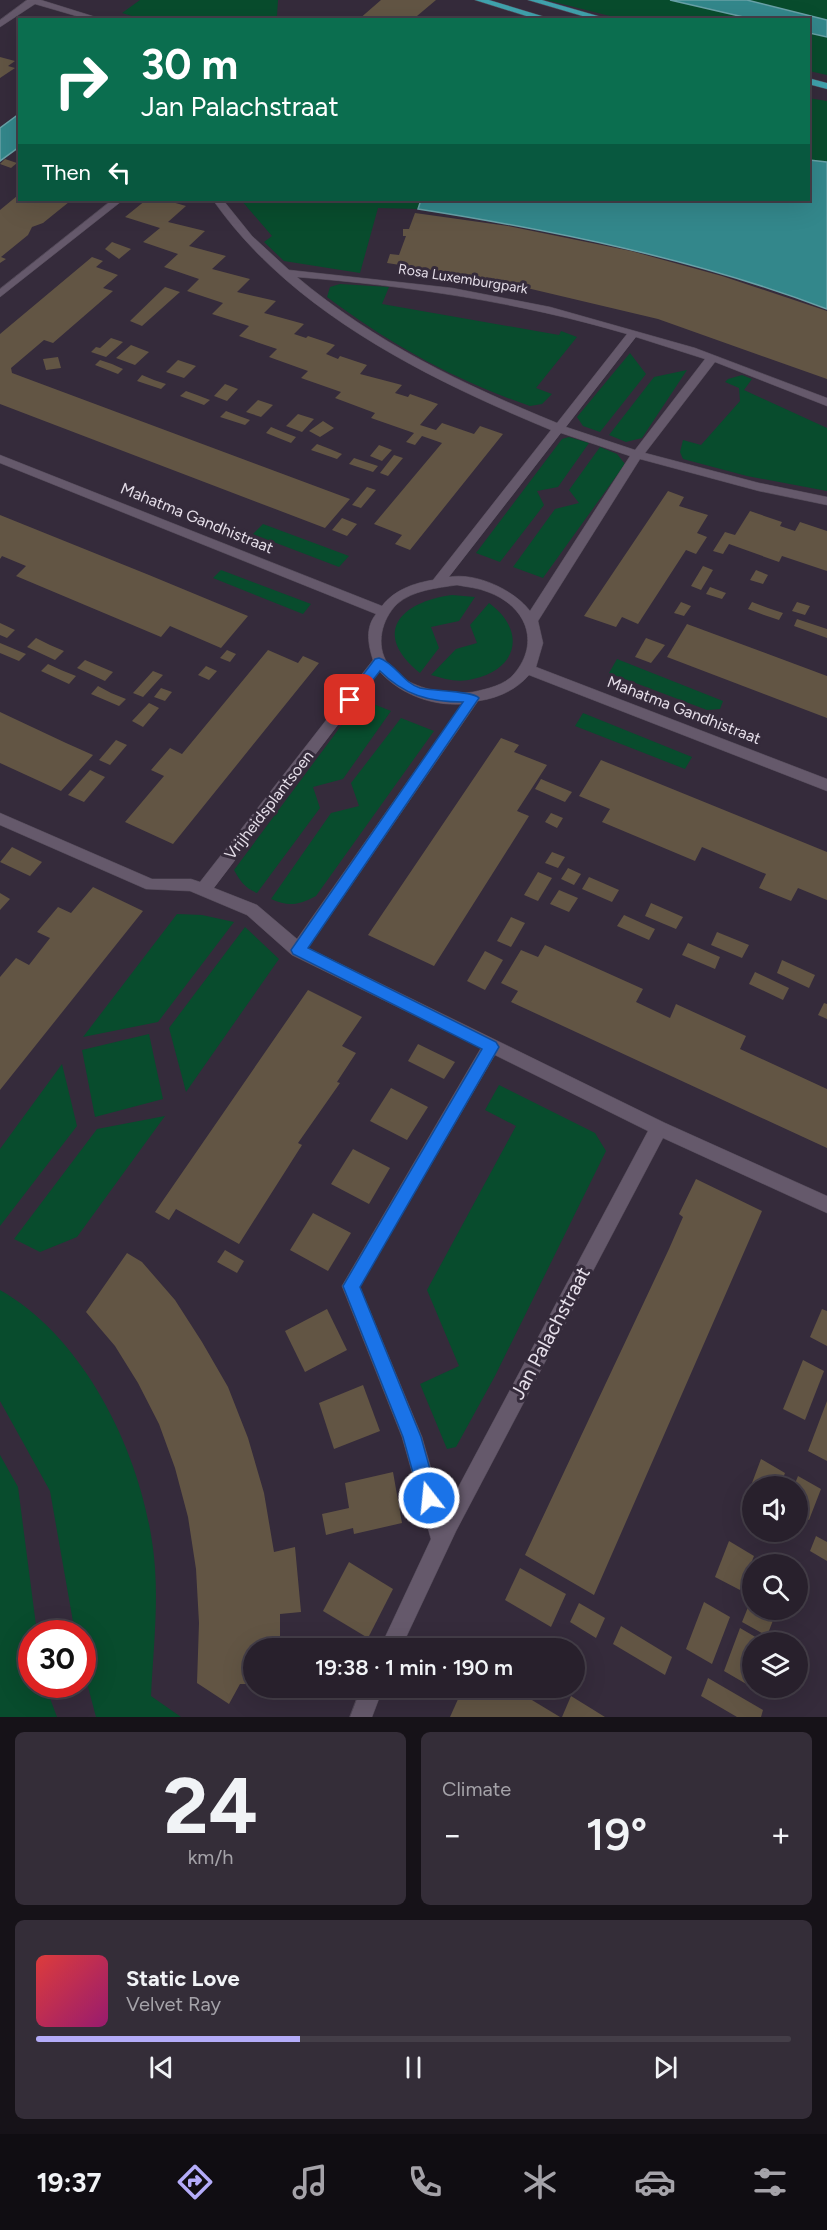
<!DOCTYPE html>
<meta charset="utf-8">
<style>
:root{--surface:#28202c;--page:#342d38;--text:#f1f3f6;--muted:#a5a3a9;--line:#443e48;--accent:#b4acf9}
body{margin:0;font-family:Figtree,sans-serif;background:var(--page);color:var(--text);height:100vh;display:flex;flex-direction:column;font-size:22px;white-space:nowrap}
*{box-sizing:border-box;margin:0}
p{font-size:20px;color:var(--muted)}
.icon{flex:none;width:33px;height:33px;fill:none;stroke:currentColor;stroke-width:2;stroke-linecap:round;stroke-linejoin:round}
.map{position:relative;height:1717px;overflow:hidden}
.sheet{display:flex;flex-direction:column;gap:15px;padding:15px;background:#161218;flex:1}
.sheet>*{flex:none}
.banner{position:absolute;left:18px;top:18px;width:792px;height:183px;border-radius:0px;box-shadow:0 6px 24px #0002,0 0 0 2px var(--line);background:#0b6e4f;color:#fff;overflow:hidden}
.fabs{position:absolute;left:742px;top:1476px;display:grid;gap:12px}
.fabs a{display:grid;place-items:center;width:66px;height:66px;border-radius:50%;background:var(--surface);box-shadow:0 6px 24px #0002,0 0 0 2px var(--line);font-size:30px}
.speed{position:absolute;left:18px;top:1620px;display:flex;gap:12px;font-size:30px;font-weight:700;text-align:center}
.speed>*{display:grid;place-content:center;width:78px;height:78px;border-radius:50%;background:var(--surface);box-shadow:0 6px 24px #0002,0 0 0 2px var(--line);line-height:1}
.speed .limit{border:9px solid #d22;background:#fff;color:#111}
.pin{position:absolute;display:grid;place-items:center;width:51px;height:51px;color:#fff;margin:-26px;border-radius:12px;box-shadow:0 3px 9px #0006}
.me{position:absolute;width:66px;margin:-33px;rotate:344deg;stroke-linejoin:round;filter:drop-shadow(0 0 4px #0008)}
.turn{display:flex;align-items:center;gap:21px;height:126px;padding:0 24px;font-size:27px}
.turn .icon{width:78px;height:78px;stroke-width:2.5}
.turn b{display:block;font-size:42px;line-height:51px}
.then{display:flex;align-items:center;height:57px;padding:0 24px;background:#0003;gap:12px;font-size:22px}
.big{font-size:45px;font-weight:600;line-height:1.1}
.sheet .widget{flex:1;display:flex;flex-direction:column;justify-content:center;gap:9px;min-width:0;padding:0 21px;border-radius:9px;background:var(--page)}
.sheet .dial{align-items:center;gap:0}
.dial b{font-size:78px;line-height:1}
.song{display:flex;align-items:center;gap:18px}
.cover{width:72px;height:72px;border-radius:9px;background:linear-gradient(135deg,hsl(0 70% 55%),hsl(320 70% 35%))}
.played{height:6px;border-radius:3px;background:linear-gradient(90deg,var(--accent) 35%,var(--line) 35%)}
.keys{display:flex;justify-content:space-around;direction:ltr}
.heat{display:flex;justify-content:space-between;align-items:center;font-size:33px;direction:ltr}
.sheet .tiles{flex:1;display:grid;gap:15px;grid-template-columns:1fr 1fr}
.widget:last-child{grid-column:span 2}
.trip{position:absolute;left:243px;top:1638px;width:342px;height:60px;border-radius:30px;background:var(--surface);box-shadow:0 6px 24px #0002,0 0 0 2px var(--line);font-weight:600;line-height:60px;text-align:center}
.dock{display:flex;height:96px;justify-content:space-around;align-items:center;background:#100d12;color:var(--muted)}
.dock .icon{width:42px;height:42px}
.dock .active{color:var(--accent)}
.dock b{font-size:27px;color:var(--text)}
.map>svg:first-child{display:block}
</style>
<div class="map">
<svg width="827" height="1717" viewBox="0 0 827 1717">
<rect width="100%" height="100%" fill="#352b3b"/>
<g fill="#084c2d">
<polygon points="140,0 278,0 277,16 290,19 145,20 122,13"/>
<polygon points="546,0 670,0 752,19 622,19"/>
<polygon points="747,0 827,0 827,20"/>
<polygon points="809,33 827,37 827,75 809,71"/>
<polygon points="808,98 827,101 827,162 809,160"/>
<polygon points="241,200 421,200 418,209 378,208 360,273 284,261 264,242 272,236"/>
<path d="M340 284 389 287 382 304 559 335 561 331 577 337 536 388 552 394 542 404 530 406C456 381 388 343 327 297L330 287Z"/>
<polygon points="630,353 646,374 600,432 583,426 577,417"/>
<polygon points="687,370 642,438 626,442 609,435 654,377"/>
<polygon points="742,375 752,379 744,390 827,428 827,491 747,476 683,459 680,452 683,440 701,445 740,401 739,388 725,382 728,379"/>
<polygon points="569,437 589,443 558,487 537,491 544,505 500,562 476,553 562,439"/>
<polygon points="600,447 617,454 625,464 543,578 513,567 555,509 579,503 569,490"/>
<polygon points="263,524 349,556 339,567 253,534"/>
<polygon points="221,570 311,604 303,614 213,578"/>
<path d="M452 595 475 597 459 621 431 627 439 648 420 673C371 633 400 602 452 595Z"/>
<path d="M489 603C526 630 519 669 473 679 458 683 445 679 431 675L456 649 477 643 470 625Z"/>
<polygon points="617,659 723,701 720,709 707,710 609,673"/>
<path d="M361 699 391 711 343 779 313 787 320 808 257 893C245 888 240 881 234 870Z"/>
<polygon points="583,713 692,757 685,769 575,726"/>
<path d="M401 718 434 731 316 896C299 905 289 907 271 899L331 813 359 806 351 783Z"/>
<polygon points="177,914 202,915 234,922 158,1022 83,1037"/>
<polygon points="245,927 279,959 186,1092 169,1028"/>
<polygon points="149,1034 163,1099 95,1117 82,1050"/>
<polygon points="62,1064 77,1126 0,1226 0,1149"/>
<polygon points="499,1085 595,1133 606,1151 495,1376 456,1447 447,1449 420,1384 459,1366 427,1290 516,1126 485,1110"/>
<polygon points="165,1116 77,1237 40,1252 14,1239 97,1129"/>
<path d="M0 1290C90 1341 148 1467 155 1568 158 1610 153 1654 151 1696L181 1717H96L83 1668 82 1634 75 1633 50 1491 0 1401Z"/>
<polygon points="0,1455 18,1487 37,1633 32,1634 32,1684 45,1685 57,1717 0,1717"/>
</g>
<g fill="#33878b" stroke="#68a1a7" stroke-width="1.5">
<polygon points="670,0 747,0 827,20 827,37 809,33 808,20 752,19"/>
<polygon points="19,114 19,147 0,161 0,128"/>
<path d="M809 160 827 162V309C695 259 557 231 418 209L421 200H808Z"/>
</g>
<g fill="#625544">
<polygon points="381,0 436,0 417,16 426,20 358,20"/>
<polygon points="0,57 15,61 8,66 15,68 0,78"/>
<polygon points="5,159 17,163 11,168 0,164"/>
<polygon points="17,196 20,200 79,200 75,203 69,202 43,223 32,227 28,235 1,257 6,259 0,263 0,210"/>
<polygon points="146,200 165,200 186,206 168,222 205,231 189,246 226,256 212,269 250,279 237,292 276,301 264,313 304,324 294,334 306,338 308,336 335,345 326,354 338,359 340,356 367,365 360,374 402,385 395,393 408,397 410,394 438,404 420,425 436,430 442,423 474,434 480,426 503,434 410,550 395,544 402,535 374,524 442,443 422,436 415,445 406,442 414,433 371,418 375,413 335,398 341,392 301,378 308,371 269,357 277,349 239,336 249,326 212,314 223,303 187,291 199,279 164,267 178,254 143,242 160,228 125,217"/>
<polygon points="415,213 508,226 631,251 722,276 827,311 827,379 658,319 485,278 387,263 390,254 399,255 406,236 403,236 403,229 409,229"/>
<polygon points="112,242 131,249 119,259 105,249"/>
<polygon points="92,257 103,261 96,267 118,275 103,288 113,291 53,343 44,340 11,368 12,373 350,499 325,528 0,404 0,334"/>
<polygon points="165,287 180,292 142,326 130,321"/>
<polygon points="111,338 123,342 106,357 91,352 96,347 100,348"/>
<polygon points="131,345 149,352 135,365 116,358"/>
<polygon points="58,357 61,368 46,370 43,359"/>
<polygon points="100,360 112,364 123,369 118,374 95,365"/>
<polygon points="178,360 196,366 184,378 166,372"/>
<polygon points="142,375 154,380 166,384 161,389 137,381"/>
<polygon points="225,384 238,389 227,401 214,396"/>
<polygon points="186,391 197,395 210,400 204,405 180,396"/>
<polygon points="258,400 273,405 261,417 246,412"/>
<polygon points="226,411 239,416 250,420 245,425 220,417"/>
<polygon points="298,414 314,419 302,432 286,426"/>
<polygon points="323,421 334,428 320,437 309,431"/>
<polygon points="271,427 283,432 296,437 291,443 266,433"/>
<polygon points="317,444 330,449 342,454 337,459 311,450"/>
<polygon points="379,445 392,450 382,461 370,456"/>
<polygon points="394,455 403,458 388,476 380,473"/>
<polygon points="354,458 378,466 373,472 349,464"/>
<polygon points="367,487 376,490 361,508 352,505"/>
<polygon points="668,491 684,497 679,506 708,515 697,533 707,537 696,554 686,550 638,624 622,617 616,627 584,616"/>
<polygon points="750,511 782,522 780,526 795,531 800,522 827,531 827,571 782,556 779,562 729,544 723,554 713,551 725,532 735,535"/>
<polygon points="0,515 149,575 248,616 221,648 170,626 161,637 16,576 26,566 2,556 0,559"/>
<polygon points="342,518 357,524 347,536 332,530"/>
<polygon points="703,566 713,570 701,590 691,586"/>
<polygon points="756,570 768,575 763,584 750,580"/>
<polygon points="710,587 726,593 722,599 706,594"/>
<polygon points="681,602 691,606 684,616 674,613"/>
<polygon points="752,602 768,608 783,613 779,620 764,615 748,609"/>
<polygon points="797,602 810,606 805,615 792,611"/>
<polygon points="797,619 827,629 827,638 794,626"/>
<polygon points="0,623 15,630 7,638 0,635"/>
<polygon points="687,624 827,676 827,718 667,657"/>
<polygon points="36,638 50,645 64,651 55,660 27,647"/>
<polygon points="646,638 665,645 651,663 635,657"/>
<polygon points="0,643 12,648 26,654 19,661 0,653"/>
<polygon points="227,650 236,654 230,662 220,658"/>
<polygon points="268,650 298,663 303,656 319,663 173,844 125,822 164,776 151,770 170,748 182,754"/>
<polygon points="85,660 113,672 105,681 77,668"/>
<polygon points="48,664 61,670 76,676 69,684 41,671"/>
<polygon points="206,666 217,671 209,680 198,675"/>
<polygon points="153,671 163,675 143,697 133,693"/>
<polygon points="98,686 111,693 126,699 119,706 91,694"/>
<polygon points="161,688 172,692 165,701 154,697"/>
<polygon points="149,703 159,708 143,727 132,721"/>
<polygon points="0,712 66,743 93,755 61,791 0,763"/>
<polygon points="501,738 519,745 514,752 547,765 517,811 529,816 434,966 368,935"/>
<polygon points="116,740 127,745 110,765 99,760"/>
<polygon points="601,760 827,852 827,900 798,888 791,901 759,888 766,874 702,847 695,861 602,822 610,809 579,796"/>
<polygon points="90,770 105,777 84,802 68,795"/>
<polygon points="541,779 572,792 565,802 535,789"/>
<polygon points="551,813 563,818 557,828 545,822"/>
<polygon points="12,847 42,862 30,876 0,862"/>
<polygon points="552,852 565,857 558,868 545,863"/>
<polygon points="568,868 581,874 574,885 561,879"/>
<polygon points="538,872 552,878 538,901 524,895"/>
<polygon points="589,877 619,890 612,902 582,889"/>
<polygon points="93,887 143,911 0,1090 0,977 16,958 29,965 50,938 37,932 58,907 71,913"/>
<polygon points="559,890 578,898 569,912 550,904"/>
<polygon points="0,893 10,899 0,910"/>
<polygon points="651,903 683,917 676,929 645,916"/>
<polygon points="624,915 655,929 649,940 617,926"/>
<polygon points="511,917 525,923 511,947 497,941"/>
<polygon points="717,932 749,945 742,958 711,945"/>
<polygon points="688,943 720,957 715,969 682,955"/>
<polygon points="545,945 643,989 636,1002 670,1018 676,1004 746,1036 740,1049 827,1089 827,1148 511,1002 518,991 501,983 521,950 538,957"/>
<polygon points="485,951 503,960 485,990 467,981"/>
<polygon points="782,960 815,975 809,988 777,973"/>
<polygon points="755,972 789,988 783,1000 749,984"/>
<polygon points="308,990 362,1017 342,1046 356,1053 337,1082 340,1083 298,1143 302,1145 239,1244 176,1209 169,1220 155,1212"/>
<polygon points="824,1003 827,1004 827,1019 818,1015"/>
<polygon points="418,1044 455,1062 444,1079 408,1061"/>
<polygon points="391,1088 428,1107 407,1140 370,1121"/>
<polygon points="353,1149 390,1168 369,1204 331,1184"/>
<polygon points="696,1179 762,1211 594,1595 525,1555 669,1249 683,1217 679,1214"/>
<polygon points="313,1213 351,1233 328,1271 290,1250"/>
<polygon points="225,1250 244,1261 237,1273 217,1262"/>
<polygon points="127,1253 142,1262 175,1300 202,1342 228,1387 248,1438 264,1493 274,1552 295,1547 301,1612 280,1614 280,1648 254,1648 254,1684 240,1684 229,1704 197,1683 199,1623 196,1569 188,1517 175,1468 159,1424 138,1383 115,1346 86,1312"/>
<polygon points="327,1309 347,1350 305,1372 285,1331"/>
<polygon points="822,1309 827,1311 827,1346 810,1337"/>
<polygon points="803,1360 824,1371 805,1420 783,1409"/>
<polygon points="363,1385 380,1431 334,1449 319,1403"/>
<polygon points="827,1401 827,1461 808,1451"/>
<polygon points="761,1459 785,1473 780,1486 753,1486 753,1494 749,1491"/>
<polygon points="393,1472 402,1523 354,1534 353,1528 326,1535 322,1514 349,1508 345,1483"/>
<polygon points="798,1476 821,1489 809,1520 798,1514 798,1486 794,1486"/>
<polygon points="816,1536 827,1542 827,1561 810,1551"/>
<polygon points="729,1541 754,1556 740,1590 715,1577"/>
<polygon points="349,1562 393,1589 368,1638 323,1611"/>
<polygon points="520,1568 566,1594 551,1627 505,1600"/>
<polygon points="753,1595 753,1610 777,1610 767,1636 742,1622"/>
<polygon points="704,1602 730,1617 712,1664 686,1649"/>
<polygon points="579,1603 605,1618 596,1638 570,1622"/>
<polygon points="621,1626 672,1657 665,1675 613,1644"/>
<polygon points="740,1628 764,1642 753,1642 753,1672 748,1685 724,1671"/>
<polygon points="708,1678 763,1710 761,1717 737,1717 701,1696"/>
<polygon points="463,1688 512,1688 560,1717 450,1717"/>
<polygon points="571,1696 605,1717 562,1717"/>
</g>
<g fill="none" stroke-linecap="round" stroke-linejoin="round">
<defs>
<g id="minor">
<polygon points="27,0 41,0 105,20 90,20 35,4 0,27 0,20"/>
<polygon points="112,200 123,200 0,297 0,289"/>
<path d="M213 200H223L252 236 289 270 452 288 550 307 695 348 827 398V406L715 362 645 453 759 483 827 497V505L759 491 640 459 538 621 543 643 536 667 827 779V791L529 675C516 690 498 698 478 701L308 948 665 1123 827 1196V1213L663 1138 456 1531 401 1648H380L431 1539 402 1437 342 1286 481 1048 292 955 247 915 190 891 146 889 0 825V813L152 879H191L200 882 373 660C368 644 365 628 376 614L0 463V455L382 606C394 590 414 583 433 580L551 430C428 379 291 312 213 200ZM297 277C409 286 519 302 627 334L557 423C464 385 374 342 297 277ZM636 337 705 359 635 450 566 427ZM561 433 630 456 530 611C514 590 476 572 449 577ZM457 585C467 587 479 588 488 592 526 606 541 642 514 674 505 685 487 689 473 692 436 697 373 681 382 632 384 622 389 612 397 604 413 590 437 588 457 585ZM379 671C400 694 431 706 462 704L297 939 257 905 214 888ZM495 1055 648 1131 444 1514 422 1437 360 1287Z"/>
<polygon points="361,1688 383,1688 372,1717 350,1717"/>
</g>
<g id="major">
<polygon points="475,0 489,0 555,20 539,20"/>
<polygon points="528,0 542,0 612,20 596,20"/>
<polygon points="808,78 827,83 827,89 808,84"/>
</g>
</defs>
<use href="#minor" stroke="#514856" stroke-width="1"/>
<use href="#major" stroke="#514856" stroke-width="1"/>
<use href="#minor" fill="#65596b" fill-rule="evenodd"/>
<use href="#major" fill="#40a2ad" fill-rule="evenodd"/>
</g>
<path fill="#1a73e8" stroke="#114b97" stroke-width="1.5" d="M379 658C395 663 403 683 420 688 433 691 474 691 479 698L308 948 496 1042 499 1047 360 1287 421 1437 438 1498 436 1505 429 1507 423 1505 420 1498 403 1437 343 1286 482 1049 293 954 291 950 463 702C429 702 404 695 380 671L355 703H346V697L375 659Z"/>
<g text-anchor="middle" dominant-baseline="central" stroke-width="6" stroke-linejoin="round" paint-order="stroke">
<g font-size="14" fill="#e5dee9" stroke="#352b3b">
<text transform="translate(463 279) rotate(9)">Rosa Luxemburgpark</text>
</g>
<g font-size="16" fill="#e5dee9" stroke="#352b3b">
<text transform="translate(197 518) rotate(22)">Mahatma Gandhistraat</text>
<text transform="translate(684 710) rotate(21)">Mahatma Gandhistraat</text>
<text transform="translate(269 805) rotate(-52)">Vrijheidsplantsoen</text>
</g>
<g font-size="20" fill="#e5dee9" stroke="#352b3b">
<text transform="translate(550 1333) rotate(-62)">Jan Palachstraat</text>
</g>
</g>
</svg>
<div class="fabs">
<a><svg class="icon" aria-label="sound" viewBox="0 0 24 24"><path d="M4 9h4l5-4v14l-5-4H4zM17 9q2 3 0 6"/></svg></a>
<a><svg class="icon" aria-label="search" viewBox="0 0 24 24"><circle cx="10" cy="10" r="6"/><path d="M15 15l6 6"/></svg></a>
<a><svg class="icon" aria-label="layers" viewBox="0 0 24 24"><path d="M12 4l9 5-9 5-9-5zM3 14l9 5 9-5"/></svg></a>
</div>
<div class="speed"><div class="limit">30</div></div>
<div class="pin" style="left:350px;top:700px;background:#d93025"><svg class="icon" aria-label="arrive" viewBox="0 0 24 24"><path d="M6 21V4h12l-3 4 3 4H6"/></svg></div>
<svg class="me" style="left:429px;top:1498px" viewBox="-20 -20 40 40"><circle r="17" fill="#1a73e8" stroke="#fff" stroke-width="3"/><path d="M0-11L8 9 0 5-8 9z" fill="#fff"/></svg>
<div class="trip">19:38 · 1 min · 190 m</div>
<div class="banner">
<div class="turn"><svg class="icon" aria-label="right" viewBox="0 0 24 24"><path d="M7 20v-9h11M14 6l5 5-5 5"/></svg><div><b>30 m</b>Jan Palachstraat</div></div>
<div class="then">Then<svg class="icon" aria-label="left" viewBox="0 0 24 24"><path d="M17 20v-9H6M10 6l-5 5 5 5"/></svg></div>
</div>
</div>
<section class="sheet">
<div class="tiles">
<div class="widget dial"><b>24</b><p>km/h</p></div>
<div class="widget"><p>Climate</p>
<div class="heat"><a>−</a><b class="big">19°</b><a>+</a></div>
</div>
<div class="widget">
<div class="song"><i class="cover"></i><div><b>Static Love</b><p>Velvet Ray</p></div></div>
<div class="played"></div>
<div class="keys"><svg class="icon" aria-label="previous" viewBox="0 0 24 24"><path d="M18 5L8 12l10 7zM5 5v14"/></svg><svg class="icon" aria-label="pause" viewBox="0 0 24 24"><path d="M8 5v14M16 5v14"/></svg><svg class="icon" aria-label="next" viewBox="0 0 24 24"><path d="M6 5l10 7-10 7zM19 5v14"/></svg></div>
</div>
</div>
</section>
<nav class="dock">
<b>19:37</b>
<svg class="icon active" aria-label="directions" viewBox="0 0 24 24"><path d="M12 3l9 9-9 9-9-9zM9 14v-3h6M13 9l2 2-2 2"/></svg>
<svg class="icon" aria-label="music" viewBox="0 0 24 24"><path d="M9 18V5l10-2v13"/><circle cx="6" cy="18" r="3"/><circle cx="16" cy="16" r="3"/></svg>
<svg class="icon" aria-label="phone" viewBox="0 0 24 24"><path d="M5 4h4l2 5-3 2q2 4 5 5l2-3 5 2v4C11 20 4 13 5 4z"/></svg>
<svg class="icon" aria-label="climate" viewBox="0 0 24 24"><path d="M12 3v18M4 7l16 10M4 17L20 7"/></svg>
<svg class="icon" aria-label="car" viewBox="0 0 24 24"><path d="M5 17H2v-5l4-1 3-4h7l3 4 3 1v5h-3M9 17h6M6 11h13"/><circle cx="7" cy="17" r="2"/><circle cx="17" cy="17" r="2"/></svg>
<svg class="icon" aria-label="filters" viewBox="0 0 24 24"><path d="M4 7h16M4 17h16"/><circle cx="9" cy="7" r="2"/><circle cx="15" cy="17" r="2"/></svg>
</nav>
